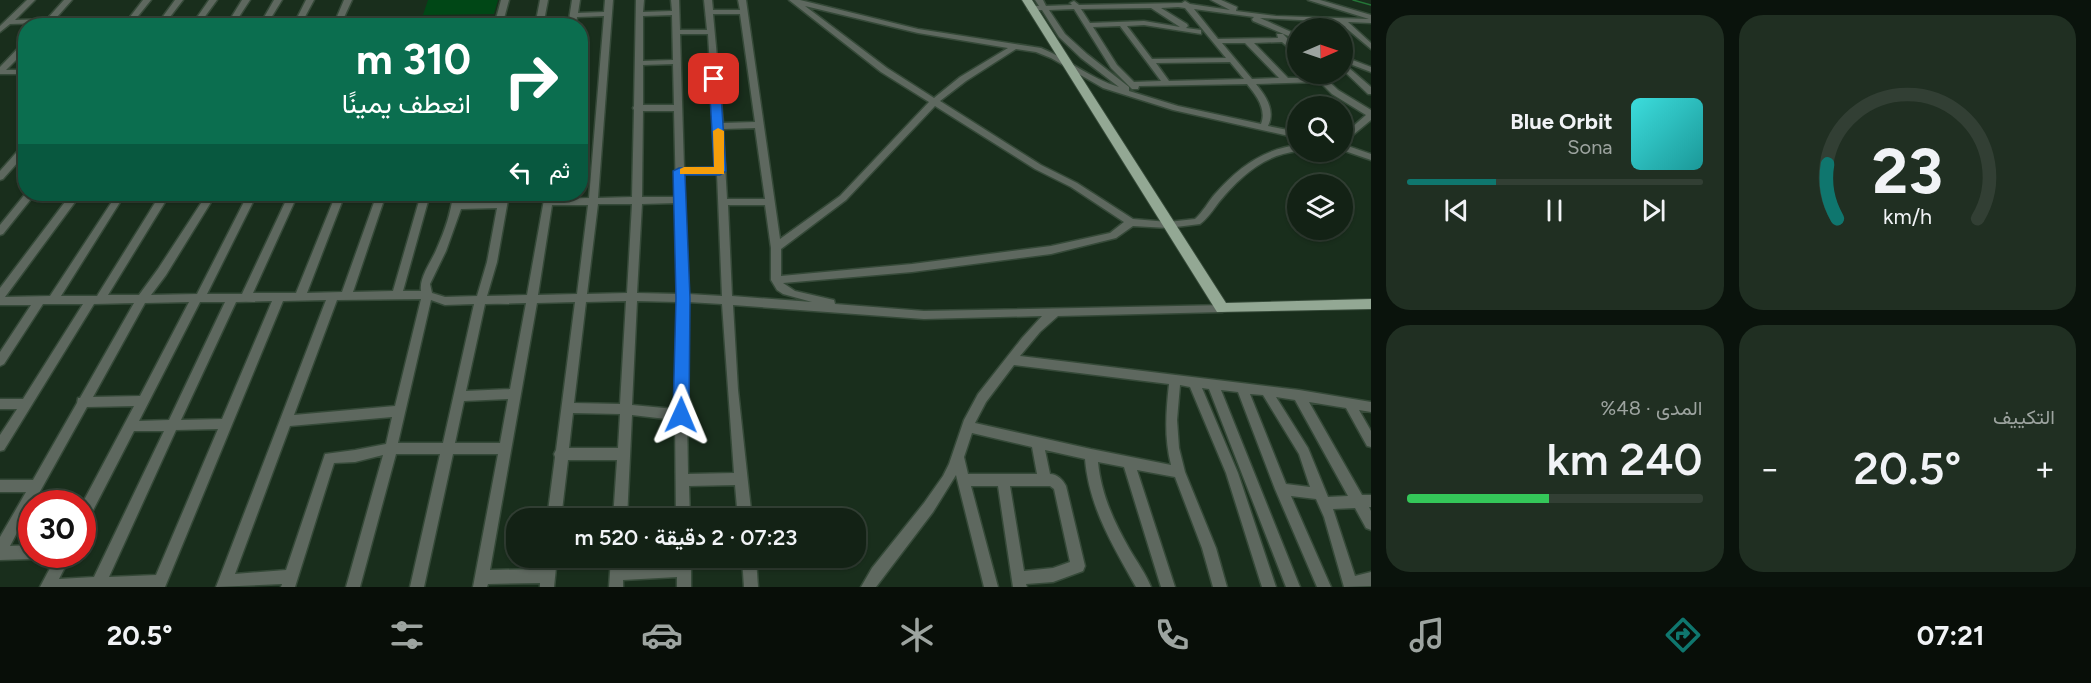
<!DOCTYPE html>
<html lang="ar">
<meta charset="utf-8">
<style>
:root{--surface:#132215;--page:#202f22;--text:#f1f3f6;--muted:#9da4a0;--line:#323f34;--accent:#0f766e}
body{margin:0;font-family:Figtree,Vazirmatn,sans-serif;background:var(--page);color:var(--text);direction:rtl;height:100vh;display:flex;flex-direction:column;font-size:22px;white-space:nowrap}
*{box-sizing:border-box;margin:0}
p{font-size:20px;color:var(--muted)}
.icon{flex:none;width:33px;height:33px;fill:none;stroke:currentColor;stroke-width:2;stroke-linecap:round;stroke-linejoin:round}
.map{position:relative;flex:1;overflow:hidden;direction:ltr}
.panel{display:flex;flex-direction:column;gap:15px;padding:15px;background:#0a130c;width:720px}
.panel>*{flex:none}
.top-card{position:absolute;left:18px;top:18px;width:570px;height:183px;border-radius:24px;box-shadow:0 2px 4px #0004,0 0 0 2px var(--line);direction:rtl;background:#0b6e4f;color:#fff;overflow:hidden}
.needle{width:39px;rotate:88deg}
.fabs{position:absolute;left:1287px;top:18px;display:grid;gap:12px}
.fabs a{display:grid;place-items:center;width:66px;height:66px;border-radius:50%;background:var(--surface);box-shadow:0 2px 4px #0004,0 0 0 2px var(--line);font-size:30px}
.speed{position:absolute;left:18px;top:490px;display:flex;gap:12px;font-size:30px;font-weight:700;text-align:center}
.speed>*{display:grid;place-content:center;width:78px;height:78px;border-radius:50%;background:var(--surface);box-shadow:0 2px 4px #0004,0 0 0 2px var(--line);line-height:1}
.speed .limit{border:9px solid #d22;background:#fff;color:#111}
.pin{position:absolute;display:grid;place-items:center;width:51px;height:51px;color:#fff;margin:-26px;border-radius:12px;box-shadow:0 3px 9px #0006}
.me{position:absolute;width:66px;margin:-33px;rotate:1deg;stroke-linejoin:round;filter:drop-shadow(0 0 4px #0008)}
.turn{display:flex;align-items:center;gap:21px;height:126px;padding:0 18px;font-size:27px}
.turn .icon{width:78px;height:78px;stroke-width:2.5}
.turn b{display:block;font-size:42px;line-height:51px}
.then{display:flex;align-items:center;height:57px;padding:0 18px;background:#0003;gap:12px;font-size:22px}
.big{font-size:45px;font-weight:600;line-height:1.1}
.panel .widget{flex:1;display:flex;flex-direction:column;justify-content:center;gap:9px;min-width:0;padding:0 21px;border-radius:24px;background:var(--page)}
.panel .dial{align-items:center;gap:0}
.dial svg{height:156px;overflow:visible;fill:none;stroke:var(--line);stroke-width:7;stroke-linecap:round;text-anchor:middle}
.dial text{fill:var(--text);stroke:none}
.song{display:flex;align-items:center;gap:18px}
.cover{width:72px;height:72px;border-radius:9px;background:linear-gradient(135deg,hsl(180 70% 55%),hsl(180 70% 35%))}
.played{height:6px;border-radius:3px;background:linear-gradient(90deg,var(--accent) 30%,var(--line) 30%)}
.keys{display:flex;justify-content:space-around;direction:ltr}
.heat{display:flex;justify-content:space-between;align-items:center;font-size:33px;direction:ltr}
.charge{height:9px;border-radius:4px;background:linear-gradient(90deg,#34c759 48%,var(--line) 0)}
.panel .tiles{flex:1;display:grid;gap:15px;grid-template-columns:repeat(2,1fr)}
.trip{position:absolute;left:506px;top:508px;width:360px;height:60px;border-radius:24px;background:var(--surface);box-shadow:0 2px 4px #0004,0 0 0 2px var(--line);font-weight:600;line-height:60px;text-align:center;direction:rtl}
.tab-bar{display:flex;height:96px;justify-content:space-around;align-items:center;background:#080e08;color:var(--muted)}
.tab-bar .icon{width:42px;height:42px}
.tab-bar .current{color:var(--accent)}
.tab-bar b{font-size:27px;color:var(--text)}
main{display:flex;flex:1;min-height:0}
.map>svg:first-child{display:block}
</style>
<main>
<section class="panel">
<div class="tiles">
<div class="widget dial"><svg viewBox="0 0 100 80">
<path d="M14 69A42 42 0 1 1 86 69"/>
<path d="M14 69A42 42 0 0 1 9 41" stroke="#0f766e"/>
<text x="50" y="56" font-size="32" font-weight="700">23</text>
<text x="50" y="72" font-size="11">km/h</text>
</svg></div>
<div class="widget">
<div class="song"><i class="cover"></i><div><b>Blue Orbit</b><p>Sona</p></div></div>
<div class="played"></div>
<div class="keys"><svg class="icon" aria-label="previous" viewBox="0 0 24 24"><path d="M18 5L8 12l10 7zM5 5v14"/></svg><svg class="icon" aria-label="pause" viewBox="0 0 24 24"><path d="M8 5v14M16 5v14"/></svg><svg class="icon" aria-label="next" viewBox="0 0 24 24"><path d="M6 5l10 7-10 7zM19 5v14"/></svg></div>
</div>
<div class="widget"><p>التكييف</p>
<div class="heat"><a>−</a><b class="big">20.5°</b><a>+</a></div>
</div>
<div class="widget"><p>المدى · 48%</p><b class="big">240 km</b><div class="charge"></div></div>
</div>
</section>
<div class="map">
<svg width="1371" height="587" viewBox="0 0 1371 587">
<rect width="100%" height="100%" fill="#192e1c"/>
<polygon fill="#004716" points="428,0 498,0 494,14 423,15"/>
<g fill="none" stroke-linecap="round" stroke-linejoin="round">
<polyline stroke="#247537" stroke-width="1.5" points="1353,0 1371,5"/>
<defs>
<g id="minor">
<polygon points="27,0 35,0 15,20 47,19 64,0 72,0 49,26 41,26 42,23 10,24 0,32 0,26"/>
<polygon points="143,0 151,0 130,26 123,26"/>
<polygon points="175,0 183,0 163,26 156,26"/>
<polygon points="209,0 217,0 198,26 191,26"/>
<polygon points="242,0 250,0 233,26 226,26"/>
<polygon points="274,0 282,0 266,26 259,26"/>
<polygon points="306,0 314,0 300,26 293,26"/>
<polygon points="344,0 352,0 340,26 333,26"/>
<polygon points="501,0 509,0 502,26 494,26"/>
<polygon points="540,0 548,0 543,26 535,26"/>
<path d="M572 0H580L578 13 604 12 605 0H613L598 198 632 197 634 110 633 108 634 106 636 0H644L643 12 672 11 671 0H679L680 30H707L704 0H712L713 10H740L738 0H746L780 239 840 196 929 102 881 72 789 0H800L918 29 1041 48C1068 59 1091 79 1119 87L1081 58 1059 37 1042 10H1028V6H1039L1035 0H1043L1046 6 1072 5 1070 3 1074 1 1079 5 1182 3 1185 1 1190 4 1230 10 1211 0H1221L1237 7 1236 11 1276 16 1369 19 1308 0H1320L1371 15V23L1348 22 1371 43V49L1339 22 1260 18 1298 35V40L1253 21 1252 19 1254 17 1194 9 1218 39 1278 38 1277 34H1283L1298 49V56L1282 42 1254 43 1288 78H1315V74H1321L1338 90 1371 110V120L1342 144V136L1366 115 1332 94 1320 82 1256 84C1265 95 1276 110 1268 126L1298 132V138L1173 110 1103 88 1051 58 1036 52 1016 49 966 81 940 101 1041 165 1077 183 1133 219 1168 222 1195 219C1203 212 1208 202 1215 194 1238 168 1263 149 1298 145V151C1263 155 1240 177 1219 202 1213 210 1208 218 1200 224L1168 228 1133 226 1116 238 1051 254 912 272 783 283 795 291 834 300 835 304 924 311 1226 305 1227 308 1226 311 1222 312 1058 316 1040 332 1020 356 1299 390 1371 402V412L1359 410 1371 431V447L1367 446 1346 408 1309 402 1362 495H1371V507H1369L1371 511V530L1366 528 1355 508 1333 509 1355 576 1371 572V586L1344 587 1324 517 1316 499 1291 496 1331 587H1317L1275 489 1238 392 1221 390 1300 587H1286L1209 389 1202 388 1238 473 1276 587H1262L1226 473 1190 387 1180 385 1177 420 1179 448 1185 472 1216 548 1227 587H1213L1202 548 1175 477 1137 470 1175 587H1161L1124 467 1098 462C1101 494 1114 522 1130 550 1137 562 1146 574 1151 587H1136C1113 546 1089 507 1085 459L1045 450 1050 474C1057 474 1063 480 1066 486L1085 566 1083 571 1053 582 1026 584 1027 587H1013L998 486H971L998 587H984L956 475 933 512 876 587H861L872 568 924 503 943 476 949 464 964 420 978 394 1022 338 1042 316 924 319 733 305 738 390 752 519H738L735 485 689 486 690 519H676L675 420 632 415 627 519H613L617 460H568L561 519H547L555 457 554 454 556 450 575 302 537 303 490 570 542 569 543 558H557L554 587H540V583L488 584 487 587H473L498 454H453L424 587H410L440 454H396L360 587H346L383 455 355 462 334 463 295 587H281L282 584 216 587 326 300 283 301 165 587H40L57 555H71L59 579 94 577 164 431H134L87 522 82 524V504L134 406 87 407 33 504H32L10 546 32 545V555H37V557L32 559 0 560V537L26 492H0V480H33L77 403 78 398H80L134 303 94 304 4 450 0 451V435L17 409H0V399H23L83 304H43L4 364 0 366V352L31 305H0V288L71 194H81L5 297 50 296 117 194H170L108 295H139L158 269 207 194H216L166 275 151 295 197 294 248 194H257L207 294H242L289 194H298L253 293H296L336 194H345L307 293 342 292 377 194H386L353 292 393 291 421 194H430L403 291H421C419 277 432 261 437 248 445 230 451 213 453 194H461L462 203 499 202 501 194H509L497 262 487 296 527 295 545 194H553V199L589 198 604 16 577 17 576 26H568ZM805 6 918 33 1008 48 960 77 934 98 887 68ZM1178 7 1185 8 1226 58 1152 59 1127 26 1144 25 1201 34V30L1186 28 1188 26 1187 24 1161 8ZM1151 8 1180 27 1144 21 1090 23 1081 9ZM1074 9 1111 68 1132 89H1138L1139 86 1247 84C1256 95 1267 109 1261 124L1178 106 1129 91V87L1087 54 1065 34 1049 10ZM713 14H740L755 122 723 123ZM672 15 673 60 643 61V16ZM1120 26 1161 81 1134 82 1117 65 1093 27ZM680 34H708L716 168H684ZM1222 43H1245L1279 78 1252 79ZM1230 62 1244 79 1169 81 1156 63ZM673 64 674 105H643V65ZM935 106 1035 169 1071 187 1124 222 1110 233 1051 246 912 264 781 276V249L846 200ZM643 111H674L676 197H642ZM755 128 765 199H727L723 129ZM684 174H717L722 296 688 294ZM158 198 97 296H61L122 199ZM676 203 678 294 637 293 642 204ZM598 204H632L627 293 587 294ZM552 205H588L577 294 538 295ZM728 205H765L771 248V280L777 290 783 294 812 302 732 296ZM497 208 487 262 477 296 445 297 432 293 430 284 446 251 461 209ZM421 299 395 406 294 415 337 300ZM431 300 445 305 474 304 443 443H398ZM272 301 222 419 181 420 236 302ZM626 301 620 404 574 403 586 302ZM637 301 678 302 675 409 632 405ZM189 302 140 396 93 397 145 303ZM200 302H225L169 420 139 421ZM688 302 722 304 734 473 688 474 687 415ZM526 303 510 389 466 391 485 304ZM1014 365 1169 384C1166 412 1164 437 1171 465L1091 449 975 423 986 402ZM1250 394 1263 395 1299 454 1310 487 1286 484ZM1276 397 1295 400 1348 496 1328 497 1308 448ZM508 399 500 443H455L464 401ZM573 413 620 414 618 448H569ZM392 417 386 444 355 450 325 454 286 570 235 574 290 426ZM218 429 156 575 109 577 176 430ZM972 433 1032 447 1037 474H968L964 457ZM1010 486H1050L1054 489 1070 562 1053 568 1024 571Z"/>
<polygon points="23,43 26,43 26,50 6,70 26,70 26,74 0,74 0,67"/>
<polygon points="1342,56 1371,67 1371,72 1342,61"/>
<polygon points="1342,62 1371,87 1371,94 1368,94 1342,69"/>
<polygon points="26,144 26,153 3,179 0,180 0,171 23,145"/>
<polygon points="1342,144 1371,154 1371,160 1342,150"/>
<polygon points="26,193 35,194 3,234 0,235 0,225"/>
<polygon points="611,558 625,558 624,566 677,563 677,558 691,558 691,587 677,587 677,577 623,580 623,587 609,587"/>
<polygon points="742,558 756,558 758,587 744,587"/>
</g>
<polygon id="major" points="1022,0 1032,0 1226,303 1371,299 1371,309 1217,312"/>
</defs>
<use href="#minor" stroke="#354938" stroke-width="3"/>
<use href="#major" stroke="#354938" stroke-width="2"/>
<use href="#minor" fill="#5e685f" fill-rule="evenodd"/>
<use href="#major" fill="#93a894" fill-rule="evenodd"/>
</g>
<polygon fill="#1a73e8" stroke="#114b97" stroke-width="1.5" points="714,76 720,79 726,171 720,175 685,175 690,298 689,415 686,420 681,421 675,420 673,415 676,298 673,171 679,168 714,167 709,79"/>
<polygon fill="#f59e0b" points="718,128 724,131 724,174 680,174 680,169 684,167 714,167 713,131"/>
</svg>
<div class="fabs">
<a><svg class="needle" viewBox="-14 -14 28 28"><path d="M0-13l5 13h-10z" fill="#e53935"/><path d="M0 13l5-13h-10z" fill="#9da4a0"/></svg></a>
<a><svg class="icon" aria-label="search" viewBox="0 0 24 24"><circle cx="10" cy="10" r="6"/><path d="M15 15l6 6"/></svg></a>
<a><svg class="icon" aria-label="layers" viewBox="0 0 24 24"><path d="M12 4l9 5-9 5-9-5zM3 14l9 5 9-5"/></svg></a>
</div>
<div class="speed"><div class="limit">30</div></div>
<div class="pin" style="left:714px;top:79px;background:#d93025"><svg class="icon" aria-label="arrive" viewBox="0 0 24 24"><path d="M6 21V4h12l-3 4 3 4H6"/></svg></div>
<svg class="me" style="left:681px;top:415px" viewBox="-20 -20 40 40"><path d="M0-17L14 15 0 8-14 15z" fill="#1a73e8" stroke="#fff" stroke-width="4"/></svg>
<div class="trip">07:23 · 2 دقيقة · 520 m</div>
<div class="top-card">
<div class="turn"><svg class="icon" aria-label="right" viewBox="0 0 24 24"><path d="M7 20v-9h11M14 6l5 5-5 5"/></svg><div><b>310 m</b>انعطف يمينًا</div></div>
<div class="then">ثم<svg class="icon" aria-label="left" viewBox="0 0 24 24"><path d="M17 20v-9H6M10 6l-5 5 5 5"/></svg></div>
</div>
</div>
</main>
<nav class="tab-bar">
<b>07:21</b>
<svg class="icon current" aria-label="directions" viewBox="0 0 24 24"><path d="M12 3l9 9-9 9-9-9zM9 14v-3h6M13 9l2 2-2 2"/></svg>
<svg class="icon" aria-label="music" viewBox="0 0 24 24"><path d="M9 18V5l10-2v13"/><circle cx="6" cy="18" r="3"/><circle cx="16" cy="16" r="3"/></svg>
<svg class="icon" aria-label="phone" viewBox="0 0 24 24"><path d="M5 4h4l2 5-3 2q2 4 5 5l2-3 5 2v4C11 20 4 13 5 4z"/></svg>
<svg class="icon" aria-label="climate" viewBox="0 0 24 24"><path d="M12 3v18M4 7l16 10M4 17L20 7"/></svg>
<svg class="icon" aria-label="car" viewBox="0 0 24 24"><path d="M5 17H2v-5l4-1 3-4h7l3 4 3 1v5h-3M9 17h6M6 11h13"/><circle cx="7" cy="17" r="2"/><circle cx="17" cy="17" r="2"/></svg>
<svg class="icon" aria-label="filters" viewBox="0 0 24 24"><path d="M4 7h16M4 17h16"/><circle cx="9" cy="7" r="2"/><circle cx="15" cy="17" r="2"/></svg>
<b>20.5°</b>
</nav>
